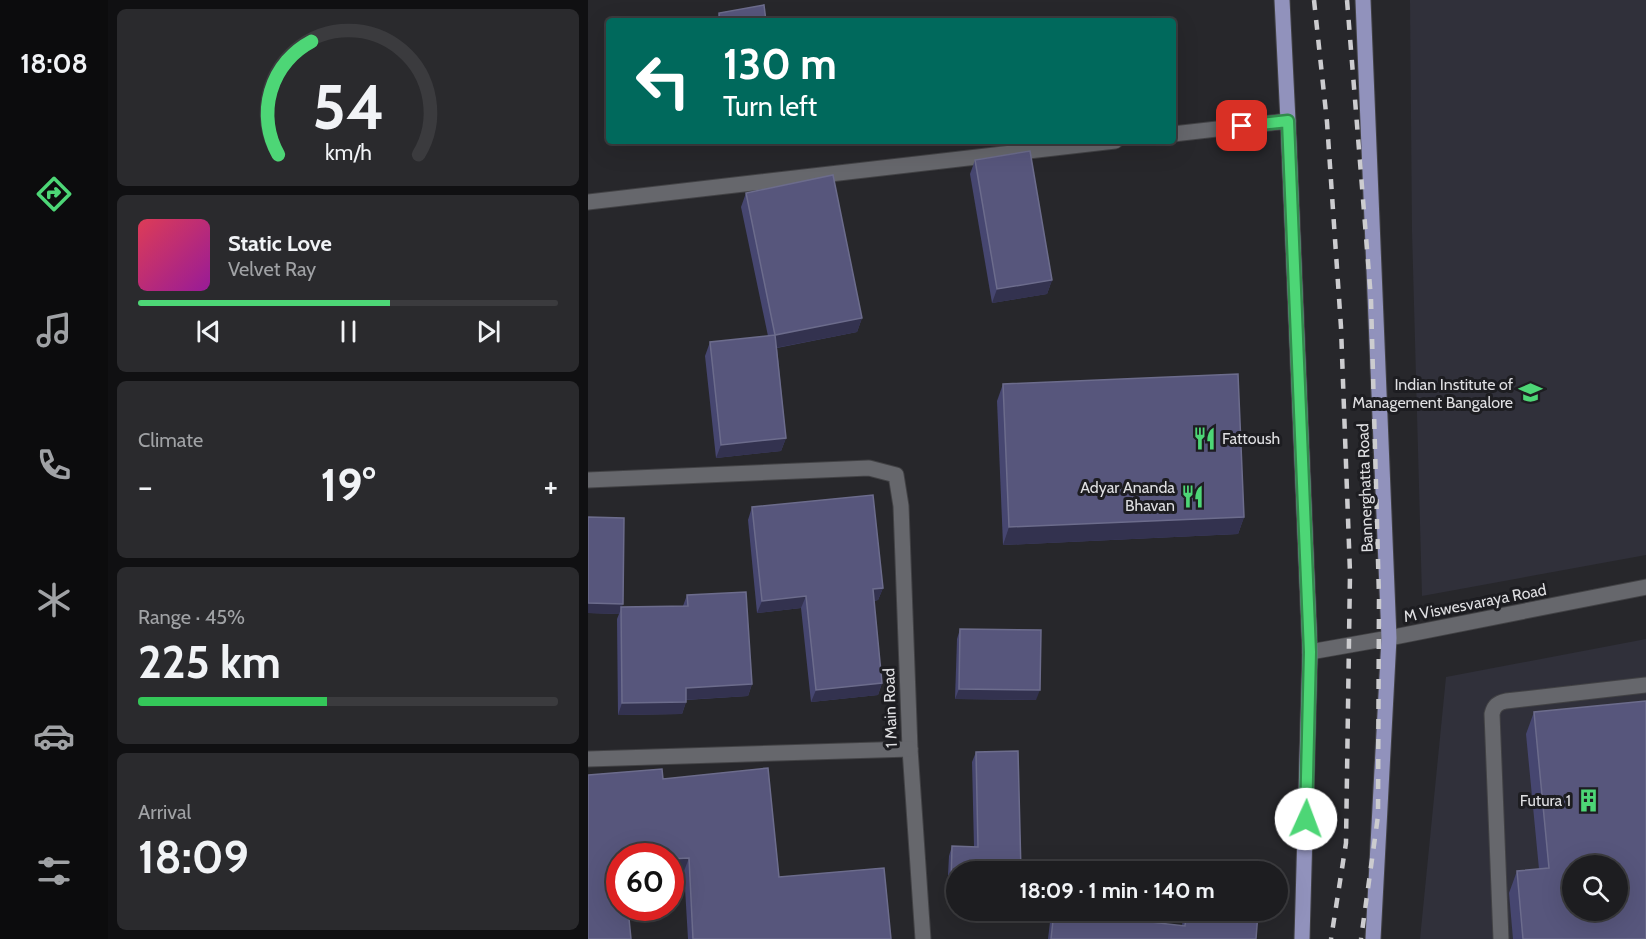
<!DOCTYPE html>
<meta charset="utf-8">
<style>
:root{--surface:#1d1d20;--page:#2a2a2d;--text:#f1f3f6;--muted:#a0a2a5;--line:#3b3b3e;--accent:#4dd676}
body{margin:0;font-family:Cabin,sans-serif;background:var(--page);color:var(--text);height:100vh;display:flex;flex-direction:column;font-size:22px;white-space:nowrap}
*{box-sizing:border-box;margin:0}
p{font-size:20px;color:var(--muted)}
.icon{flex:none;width:33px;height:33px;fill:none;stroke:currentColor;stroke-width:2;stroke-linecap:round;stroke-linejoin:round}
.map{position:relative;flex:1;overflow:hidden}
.panel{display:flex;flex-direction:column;gap:9px;padding:9px;background:#101012;width:480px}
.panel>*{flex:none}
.hud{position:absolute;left:18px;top:18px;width:570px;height:126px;border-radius:6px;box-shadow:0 6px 24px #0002,0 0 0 2px var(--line);background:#00695c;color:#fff;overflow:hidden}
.fabs{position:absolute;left:974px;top:855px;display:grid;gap:12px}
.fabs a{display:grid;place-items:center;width:66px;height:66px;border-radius:50%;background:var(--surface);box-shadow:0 6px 24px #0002,0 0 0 2px var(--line);font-size:30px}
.speed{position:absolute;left:18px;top:843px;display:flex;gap:12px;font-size:30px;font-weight:700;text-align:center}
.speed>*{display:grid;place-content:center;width:78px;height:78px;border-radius:50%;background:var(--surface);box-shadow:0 6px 24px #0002,0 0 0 2px var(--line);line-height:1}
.speed .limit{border:9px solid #d22;background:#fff;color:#111}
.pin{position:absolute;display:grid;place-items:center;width:51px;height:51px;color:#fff;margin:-26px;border-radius:12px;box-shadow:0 3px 9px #0006}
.me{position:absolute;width:66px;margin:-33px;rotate:2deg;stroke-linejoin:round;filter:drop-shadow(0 0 4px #0008)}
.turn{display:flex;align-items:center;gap:21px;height:126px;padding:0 18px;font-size:27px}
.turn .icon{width:78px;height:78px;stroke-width:2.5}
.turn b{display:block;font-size:42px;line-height:51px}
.big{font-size:45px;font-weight:700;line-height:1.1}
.panel .card{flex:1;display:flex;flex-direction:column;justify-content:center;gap:9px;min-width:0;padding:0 21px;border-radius:9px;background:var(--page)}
.panel .dial{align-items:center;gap:0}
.dial svg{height:156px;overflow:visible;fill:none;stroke:var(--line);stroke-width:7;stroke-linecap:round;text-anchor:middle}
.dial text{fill:var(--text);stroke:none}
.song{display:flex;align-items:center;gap:18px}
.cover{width:72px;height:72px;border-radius:9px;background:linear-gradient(135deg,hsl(350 70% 55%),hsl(300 70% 35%))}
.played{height:6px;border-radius:3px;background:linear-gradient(90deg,var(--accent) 60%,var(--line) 60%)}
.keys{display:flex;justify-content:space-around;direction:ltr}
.heat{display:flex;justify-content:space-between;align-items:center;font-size:33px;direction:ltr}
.charge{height:9px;border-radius:4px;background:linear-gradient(90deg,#34c759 45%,var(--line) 0)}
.trip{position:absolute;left:358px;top:861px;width:342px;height:60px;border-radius:30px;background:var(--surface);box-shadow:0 6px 24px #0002,0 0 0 2px var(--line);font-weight:700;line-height:60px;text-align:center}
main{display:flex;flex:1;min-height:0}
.menu{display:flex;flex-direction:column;width:108px;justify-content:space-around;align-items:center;background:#0c0c0d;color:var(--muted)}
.menu .icon{width:42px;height:42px}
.menu .active{color:var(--accent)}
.menu b{font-size:27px;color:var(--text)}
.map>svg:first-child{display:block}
</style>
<main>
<nav class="menu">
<b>18:08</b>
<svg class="icon active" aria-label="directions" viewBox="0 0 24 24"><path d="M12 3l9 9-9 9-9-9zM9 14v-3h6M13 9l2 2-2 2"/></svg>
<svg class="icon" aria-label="music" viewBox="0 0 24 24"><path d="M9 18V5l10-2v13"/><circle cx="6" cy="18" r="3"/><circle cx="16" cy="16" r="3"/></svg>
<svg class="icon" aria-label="phone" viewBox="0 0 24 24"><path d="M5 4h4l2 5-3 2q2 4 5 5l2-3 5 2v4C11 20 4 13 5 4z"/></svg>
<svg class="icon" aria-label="climate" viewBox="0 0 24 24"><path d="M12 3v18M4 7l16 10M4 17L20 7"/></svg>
<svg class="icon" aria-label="car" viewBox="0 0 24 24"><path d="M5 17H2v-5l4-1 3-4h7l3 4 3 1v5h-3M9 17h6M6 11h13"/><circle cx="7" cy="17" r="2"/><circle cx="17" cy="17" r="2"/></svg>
<svg class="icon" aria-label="filters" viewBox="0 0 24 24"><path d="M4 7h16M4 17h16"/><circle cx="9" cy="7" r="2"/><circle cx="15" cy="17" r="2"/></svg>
</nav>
<section class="panel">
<div class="card dial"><svg viewBox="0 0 100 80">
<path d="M14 69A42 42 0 1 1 86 69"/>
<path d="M14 69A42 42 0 0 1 31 11" stroke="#4dd676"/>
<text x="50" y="56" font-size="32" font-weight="700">54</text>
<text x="50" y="72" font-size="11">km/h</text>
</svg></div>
<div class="card">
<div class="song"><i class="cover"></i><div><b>Static Love</b><p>Velvet Ray</p></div></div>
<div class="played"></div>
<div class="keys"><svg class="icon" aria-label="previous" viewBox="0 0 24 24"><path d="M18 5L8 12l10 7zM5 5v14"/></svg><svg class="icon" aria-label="pause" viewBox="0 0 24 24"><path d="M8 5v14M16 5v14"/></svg><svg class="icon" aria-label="next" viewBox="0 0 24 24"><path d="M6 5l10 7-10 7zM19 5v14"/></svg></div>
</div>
<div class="card"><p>Climate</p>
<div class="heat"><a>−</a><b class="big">19°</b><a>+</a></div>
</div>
<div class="card"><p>Range · 45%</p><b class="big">225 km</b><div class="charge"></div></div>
<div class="card"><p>Arrival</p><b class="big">18:09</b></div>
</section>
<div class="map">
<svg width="1058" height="939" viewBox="0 0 1058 939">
<rect width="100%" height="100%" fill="#27272b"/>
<g fill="#30303a" fill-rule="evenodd">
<polygon points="822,0 1058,0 1058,555 834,596 824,231"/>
<path d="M1058 639V939H832L858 677ZM984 866H1029V910H984Z"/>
</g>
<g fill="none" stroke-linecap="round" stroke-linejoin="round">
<defs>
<path id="service" d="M913 939 904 714C906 706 909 703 918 701L1058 685"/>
<g id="minor">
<polyline points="585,134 700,121"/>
<polyline points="0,202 527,141"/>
<polyline points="0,480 281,468 308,475 313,506 322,749 335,939"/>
<polyline points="0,759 322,749"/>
</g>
<polyline id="tertiary" points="722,652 801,638 1058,587"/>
<g id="primary">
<polyline points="694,0 700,121 722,652 714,939"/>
<polyline points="775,0 801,638 785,939"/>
</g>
</defs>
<use href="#service" stroke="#424245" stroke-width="17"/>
<use href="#minor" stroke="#424245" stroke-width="17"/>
<use href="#tertiary" stroke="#424245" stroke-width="17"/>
<use href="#primary" stroke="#424245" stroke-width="17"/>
<use href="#service" stroke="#66676c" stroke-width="15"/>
<use href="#minor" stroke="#66676c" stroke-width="15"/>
<use href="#tertiary" stroke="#66676c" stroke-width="15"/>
<use href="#primary" stroke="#9192bc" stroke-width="15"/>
<g stroke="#cccccf" stroke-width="4.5" stroke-dasharray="10 10" stroke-linecap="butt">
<polyline points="726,0 739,122 753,327 762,573 758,843 743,939"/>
<polyline points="759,0 783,299 791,597 790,816 773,939"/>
</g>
</g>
<g fill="#464670">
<polygon points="131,13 178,21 128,21"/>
<polygon points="387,160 464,280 459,294 404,303 382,174"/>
<polygon points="158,193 274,318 269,332 189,348 198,438 193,451 128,458 117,356 122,342 180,336 153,207"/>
<polygon points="415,384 656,517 650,534 415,545 409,401"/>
<polygon points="164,507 295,588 290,600 286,601 294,683 290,695 223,702 213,608 169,613 160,520"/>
<polygon points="0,517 35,604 33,607 95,606 99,595 164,684 160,696 98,700 98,702 94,714 30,715 29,619 31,614 0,613"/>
<polygon points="372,629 448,700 367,699 369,639"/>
<polygon points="946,712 1058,939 925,939 921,893 929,871 951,869 938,734"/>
<polygon points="388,752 433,859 359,894 361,856 364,846 386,847 384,762"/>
<polygon points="180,768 191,877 296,868 303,939 100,939 96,871 82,872 82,856 32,856 32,908 40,908 43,939 0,939 0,775 74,769 75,779"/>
<polygon points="598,910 642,910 668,939 460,939 462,922 466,911 594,926 595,917"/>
</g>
<g fill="#33324f">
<polygon points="464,280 459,294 404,303 409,289"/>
<polygon points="274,318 269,332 182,349 187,335"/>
<polygon points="198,438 193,451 128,458 133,445"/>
<polygon points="656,517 650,534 415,545 421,527"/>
<polygon points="295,588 290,600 280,601 285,589"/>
<polygon points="218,596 213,608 169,613 174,601"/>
<polygon points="0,603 35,604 31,614 0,613"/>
<polygon points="294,683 290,695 223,702 228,690"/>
<polygon points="164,684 160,696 94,700 98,688"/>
<polygon points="371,689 452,690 448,700 367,699"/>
<polygon points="98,702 94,714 30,715 34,703"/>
<polygon points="101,858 96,871 82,872 82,859"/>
<polygon points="363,884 369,885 369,894 359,894"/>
</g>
<g fill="#57567c" stroke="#6c6c8c" stroke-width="1.5" fill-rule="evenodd">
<polygon points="176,5 178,21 132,21 131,13"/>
<polygon points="442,151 464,280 409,289 387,160"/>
<polygon points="245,175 274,318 187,335 158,193"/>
<polygon points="187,335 198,438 133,445 122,342"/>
<polygon points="650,374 656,517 421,527 415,384"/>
<polygon points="285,495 295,588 285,589 294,683 228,690 218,596 174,601 164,507"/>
<polygon points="0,517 36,518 35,604 0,603"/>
<polygon points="158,592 164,684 98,688 98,702 34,703 33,607 100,606 99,595"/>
<polygon points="372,629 453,630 452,690 371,689"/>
<path d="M1058 701V939H935L929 871 961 868 946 712ZM984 866H1029V910H984Z"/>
<polygon points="430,751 433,872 369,872 369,885 363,884 364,846 390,847 388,752"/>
<polygon points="180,768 191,877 296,868 303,939 105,939 101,858 82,859 82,856 32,856 32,908 40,908 43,939 0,939 0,775 74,769 75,779"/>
<polygon points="599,910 642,910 670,913 668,939 463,939 466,911 597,926"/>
</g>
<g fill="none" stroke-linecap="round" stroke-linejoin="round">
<defs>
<polyline id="route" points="654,126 700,121 722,652 718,819"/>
</defs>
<use href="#route" stroke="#328b4d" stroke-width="15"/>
<use href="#route" stroke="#4dd676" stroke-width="10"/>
</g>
<defs>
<symbol id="university-bare" viewBox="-9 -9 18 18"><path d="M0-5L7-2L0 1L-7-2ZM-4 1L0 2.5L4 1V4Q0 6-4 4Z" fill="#4dd676" stroke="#1d1d21" stroke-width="2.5" paint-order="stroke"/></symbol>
<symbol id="restaurant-bare" viewBox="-9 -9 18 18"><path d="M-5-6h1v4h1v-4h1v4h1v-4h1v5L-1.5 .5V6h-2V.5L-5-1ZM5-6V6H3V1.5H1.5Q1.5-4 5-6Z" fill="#4dd676" stroke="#1d1d21" stroke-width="2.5" paint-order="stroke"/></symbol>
<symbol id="building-bare" viewBox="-9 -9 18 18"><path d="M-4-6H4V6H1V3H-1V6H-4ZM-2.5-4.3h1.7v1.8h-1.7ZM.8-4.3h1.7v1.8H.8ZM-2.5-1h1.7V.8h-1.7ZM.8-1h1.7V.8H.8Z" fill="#4dd676" stroke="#1d1d21" stroke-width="2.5" paint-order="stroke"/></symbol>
</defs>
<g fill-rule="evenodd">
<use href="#university-bare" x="926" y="376" width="33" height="33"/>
<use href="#restaurant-bare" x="600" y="422" width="33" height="33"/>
<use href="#restaurant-bare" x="588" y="480" width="33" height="33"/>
<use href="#building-bare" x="984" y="784" width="33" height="33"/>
</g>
<g text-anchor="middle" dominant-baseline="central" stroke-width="6" stroke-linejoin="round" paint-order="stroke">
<g font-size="16" fill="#dfdfe2" stroke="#1d1d21" text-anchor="end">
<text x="925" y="384">Indian Institute of<tspan x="925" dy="18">Management Bangalore</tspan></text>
<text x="634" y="438" text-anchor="start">Fattoush</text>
<text x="587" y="487">Adyar Ananda<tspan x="587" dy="18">Bhavan</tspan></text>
<text x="983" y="800">Futura 1</text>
</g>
<g font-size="16" fill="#dfdfe2" stroke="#1d1d21">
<text transform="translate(777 488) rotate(-92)">Bannerghatta Road</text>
<text transform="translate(887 603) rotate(-11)">M Viswesvaraya Road</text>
<text transform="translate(302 708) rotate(-92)">1 Main Road</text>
</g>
</g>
</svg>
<div class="fabs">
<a><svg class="icon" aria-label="search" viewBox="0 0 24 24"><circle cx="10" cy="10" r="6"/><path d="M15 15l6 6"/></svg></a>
</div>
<div class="speed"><div class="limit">60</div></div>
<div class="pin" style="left:654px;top:126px;background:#d93025"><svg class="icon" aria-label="arrive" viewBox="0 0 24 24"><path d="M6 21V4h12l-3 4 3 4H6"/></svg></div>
<svg class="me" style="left:718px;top:819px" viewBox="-20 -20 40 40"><circle r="19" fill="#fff"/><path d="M0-13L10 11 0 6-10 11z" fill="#4dd676"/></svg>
<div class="trip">18:09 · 1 min · 140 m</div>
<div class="hud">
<div class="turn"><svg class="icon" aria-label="left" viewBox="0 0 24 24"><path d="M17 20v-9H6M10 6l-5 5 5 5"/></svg><div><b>130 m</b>Turn left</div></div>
</div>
</div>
</main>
